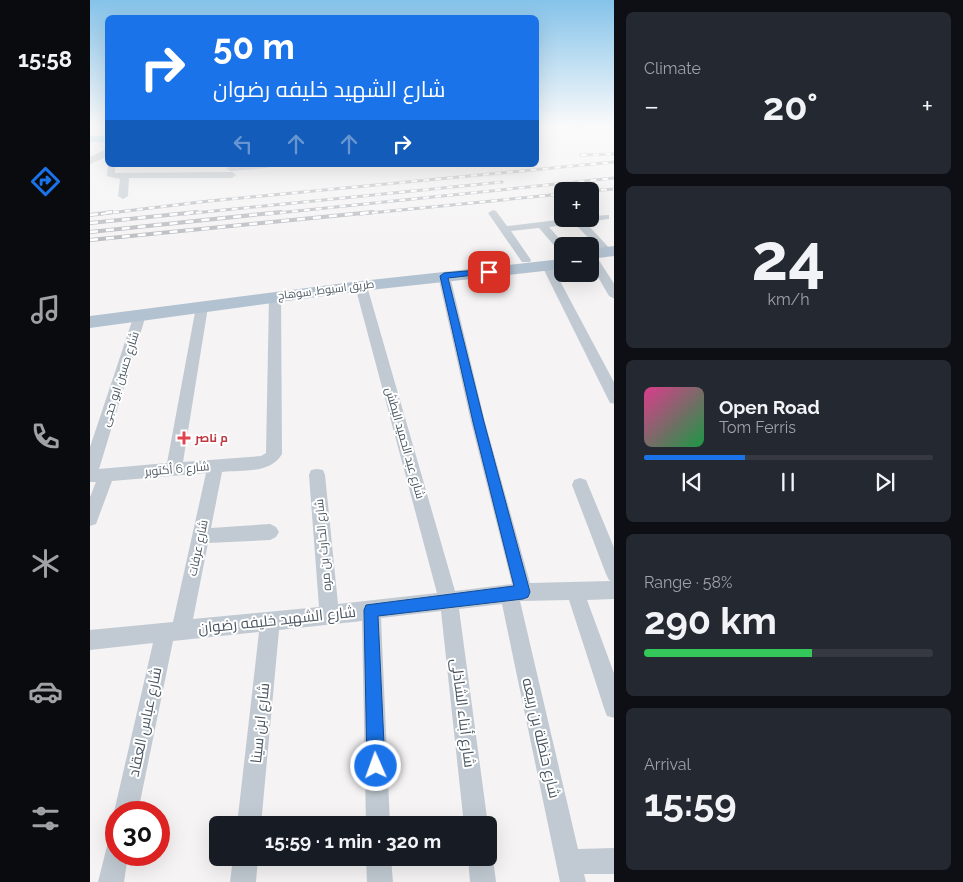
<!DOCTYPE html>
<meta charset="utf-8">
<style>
:root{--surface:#171b24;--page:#242831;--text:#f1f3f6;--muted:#9ea1a6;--line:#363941;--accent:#1a73e8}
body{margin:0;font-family:Raleway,Cairo,sans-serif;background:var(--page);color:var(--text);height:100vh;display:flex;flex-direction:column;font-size:19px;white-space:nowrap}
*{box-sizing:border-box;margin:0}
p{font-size:16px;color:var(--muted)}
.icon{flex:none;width:28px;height:28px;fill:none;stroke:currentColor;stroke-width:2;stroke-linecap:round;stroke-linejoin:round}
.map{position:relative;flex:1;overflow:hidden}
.sheet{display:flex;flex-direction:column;gap:12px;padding:12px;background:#0d0f14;width:349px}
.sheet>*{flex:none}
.top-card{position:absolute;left:15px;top:15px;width:434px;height:152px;border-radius:8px;box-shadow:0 5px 20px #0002;background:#1a73e8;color:#fff;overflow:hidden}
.controls{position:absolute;left:464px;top:182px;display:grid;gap:10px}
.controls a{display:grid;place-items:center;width:45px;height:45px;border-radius:8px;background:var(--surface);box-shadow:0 5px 20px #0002;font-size:25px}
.speed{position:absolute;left:15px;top:801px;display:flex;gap:10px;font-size:25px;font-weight:700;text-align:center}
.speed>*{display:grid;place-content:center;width:65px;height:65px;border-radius:50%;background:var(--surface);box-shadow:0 5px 20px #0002;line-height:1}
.speed .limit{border:8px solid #d22;background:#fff;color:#111}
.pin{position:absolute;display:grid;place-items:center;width:42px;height:42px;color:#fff;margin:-21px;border-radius:10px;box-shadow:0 2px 8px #0006}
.me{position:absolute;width:55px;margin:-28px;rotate:358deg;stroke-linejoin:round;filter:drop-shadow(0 0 4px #0008)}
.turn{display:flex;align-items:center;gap:18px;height:105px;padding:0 25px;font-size:22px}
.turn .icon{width:65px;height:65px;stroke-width:2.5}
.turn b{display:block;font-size:35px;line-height:42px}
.lanes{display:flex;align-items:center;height:48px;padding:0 25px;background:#0003;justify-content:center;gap:25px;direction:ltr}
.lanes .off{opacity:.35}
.big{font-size:38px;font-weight:700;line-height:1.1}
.sheet .card{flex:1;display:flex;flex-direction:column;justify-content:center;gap:8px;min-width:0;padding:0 18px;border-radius:8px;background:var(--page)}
.sheet .dial{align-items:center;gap:0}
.dial b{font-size:65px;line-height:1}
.song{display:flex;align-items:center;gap:15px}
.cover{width:60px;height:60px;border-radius:8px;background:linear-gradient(135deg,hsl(330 70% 55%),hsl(140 70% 35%))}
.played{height:5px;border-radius:2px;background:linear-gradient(90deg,var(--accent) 35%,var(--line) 35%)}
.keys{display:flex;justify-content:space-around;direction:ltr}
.heat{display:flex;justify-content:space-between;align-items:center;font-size:28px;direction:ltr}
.charge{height:8px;border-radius:4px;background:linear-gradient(90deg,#34c759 58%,var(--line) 0)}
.trip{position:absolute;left:119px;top:816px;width:288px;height:50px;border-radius:8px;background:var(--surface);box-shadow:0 5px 20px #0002;font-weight:700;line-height:50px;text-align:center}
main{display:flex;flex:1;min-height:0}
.dock{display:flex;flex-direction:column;width:90px;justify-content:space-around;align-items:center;background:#090b0e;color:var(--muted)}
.dock .icon{width:35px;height:35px}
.dock .selected{color:var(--accent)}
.dock b{font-size:22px;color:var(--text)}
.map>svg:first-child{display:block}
</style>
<main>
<nav class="dock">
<b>15:58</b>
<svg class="icon selected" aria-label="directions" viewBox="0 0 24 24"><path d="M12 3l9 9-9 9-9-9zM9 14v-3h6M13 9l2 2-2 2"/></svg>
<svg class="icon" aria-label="music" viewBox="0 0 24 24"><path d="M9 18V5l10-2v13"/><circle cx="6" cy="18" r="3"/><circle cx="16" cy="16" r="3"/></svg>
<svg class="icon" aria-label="phone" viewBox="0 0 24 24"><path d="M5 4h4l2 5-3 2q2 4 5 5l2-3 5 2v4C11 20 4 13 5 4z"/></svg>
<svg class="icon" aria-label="climate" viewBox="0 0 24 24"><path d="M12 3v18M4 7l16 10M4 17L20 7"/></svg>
<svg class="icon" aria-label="car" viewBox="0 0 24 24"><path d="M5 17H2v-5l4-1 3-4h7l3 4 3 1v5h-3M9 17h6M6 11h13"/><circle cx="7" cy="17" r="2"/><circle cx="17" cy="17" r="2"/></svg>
<svg class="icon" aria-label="filters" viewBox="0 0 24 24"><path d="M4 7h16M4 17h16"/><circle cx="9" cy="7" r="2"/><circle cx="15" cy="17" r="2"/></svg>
</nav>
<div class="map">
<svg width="525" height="882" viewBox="0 0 525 882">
<rect width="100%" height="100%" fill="#f5f3f3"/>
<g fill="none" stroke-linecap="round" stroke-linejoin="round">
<rect fill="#90daee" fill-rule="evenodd" x="0" y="136" width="18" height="6"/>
<g fill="#c1cad2" fill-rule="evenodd">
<polygon points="475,126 492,126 488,128"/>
<polygon points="520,126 525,126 525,128 521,128"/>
<polygon points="18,164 25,165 25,173 142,172 146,175 142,178 39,178 38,196 33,199 28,196 30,179 17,176"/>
<polygon points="146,165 182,165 178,168 140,171 136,168"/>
<polygon points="403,210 406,211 417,226 476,219 500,219 500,216 519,215 519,219 495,222 523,252 518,255 514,254 485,224 459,227 476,246 472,246 472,251 468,250 449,228 421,231 441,260 440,262 432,262 398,213"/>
<polygon points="504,258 508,259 525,285 525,299 519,296 500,263 500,259"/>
<polygon points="457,263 462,266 525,384 525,404 520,403 518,399 452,266"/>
<path d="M354 273 360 276 395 422 440 583 521 581 519 580 516 574 482 485 484 480 490 478 496 480 525 550V599L497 600 525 676V718L517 716 514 708 479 600 430 601 488 849 525 848V874H494L496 882H470L412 604 369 609 398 825V826L374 825 351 611 291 618 300 825H276L272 621 189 630 171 825H147L169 632 83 641 48 812H26V817L24 812 63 643 0 650V630L83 622 116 473 22 481 6 524 0 526V497L6 482H0V447L44 315 50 311 56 315 9 469 77 463 106 307 112 303 118 307 93 462 171 456 176 453 179 297 185 294 191 297 192 454C181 474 151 470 132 472L121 528 180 524 186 527 189 532 186 537 180 540 118 543 103 619 229 607 219 475 221 470 227 469 233 470 235 475 248 604 347 593 265 286 271 283 277 286 365 591 422 584 381 422 348 276Z"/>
<polygon points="26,843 26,855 38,855 34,882 8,882 17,846"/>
<polygon points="398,849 403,858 406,882 380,882 378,858 398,858"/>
<polygon points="143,858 168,858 166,882 140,882"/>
<polygon points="276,858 301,858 303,882 277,882"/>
</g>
<polygon fill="#c1cad2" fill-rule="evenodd" points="18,148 18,156 0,164 0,157"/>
<g fill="#b3c2d1" fill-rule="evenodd">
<polygon points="525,246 525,256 500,259 500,249"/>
<polygon points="472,259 472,269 271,291 0,328 0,316 271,281"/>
</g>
<defs>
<g id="rail-far1">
<polyline points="491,155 525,154"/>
<polyline points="499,191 525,189"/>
<polyline points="11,214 119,201 525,162"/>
<polyline points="94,214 412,182"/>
<polyline points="178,214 525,178"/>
<polyline points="270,214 472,194"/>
</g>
<g id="rail">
<polyline points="0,215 22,212"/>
<polyline points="0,223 107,212"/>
<polyline points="0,232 191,212"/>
<polyline points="0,240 283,212"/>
</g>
</defs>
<use href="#rail-far1" stroke="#b5b8bd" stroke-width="3"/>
<use href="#rail" stroke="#b5b8bd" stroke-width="4"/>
<use href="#rail-far1" stroke="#fff" stroke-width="2" stroke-dasharray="6" stroke-linecap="butt"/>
<use href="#rail" stroke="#fff" stroke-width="2.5" stroke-dasharray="8" stroke-linecap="butt"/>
</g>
<linearGradient id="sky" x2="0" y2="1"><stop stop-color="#85c3ea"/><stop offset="0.5" stop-color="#fafafa"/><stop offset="1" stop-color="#fafafa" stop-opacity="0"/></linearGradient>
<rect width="525" height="250" fill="url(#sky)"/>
<polygon fill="#1a73e8" stroke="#114b97" points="399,269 404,272 402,273 358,278 394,422 440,592 438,597 433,599 288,616 295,766 292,772 286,775 280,772 277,766 274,610 276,605 424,586 383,422 350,276 354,273"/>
<path fill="#e0444e" stroke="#fff" stroke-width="2" d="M91.5 430.5h5v5h5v5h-5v5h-5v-5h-5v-5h5z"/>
<g text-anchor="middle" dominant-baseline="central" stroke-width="4" stroke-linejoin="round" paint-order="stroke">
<g font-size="11" fill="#4a5661" stroke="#fff">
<text transform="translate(236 290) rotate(-7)">طريق اسيوط, سوهاج</text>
</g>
<g font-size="12" fill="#4a5661" stroke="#fff">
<text transform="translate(30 379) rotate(-72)">شارع حسين ابو حجى</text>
<text transform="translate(315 443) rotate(74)">شارع عبد الحميد البطش</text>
<text transform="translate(87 469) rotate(-5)">شارع 6 أكتوبر</text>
<text transform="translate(233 545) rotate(-95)">شارع الحارث بن مره</text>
<text transform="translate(108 548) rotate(-78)">شارع عرفات</text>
</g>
<g font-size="12" font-weight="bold" fill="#be3a42" stroke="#fff" text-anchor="start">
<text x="105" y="438">م ناصر</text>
</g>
<g font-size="15" fill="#4a5661" stroke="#fff">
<text transform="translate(187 620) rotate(-6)">شارع الشهيد خليفه رضوان</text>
<text transform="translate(373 713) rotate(83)">شارع أبناء الشاذلى</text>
<text transform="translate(55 722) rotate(-78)">شارع عباس العقاد</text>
<text transform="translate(170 723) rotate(-84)">شارع ابن سينا</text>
<text transform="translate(451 738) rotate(77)">شارع حنظلة بن ربيعه</text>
</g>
</g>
</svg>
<div class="controls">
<a>+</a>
<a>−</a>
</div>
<div class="speed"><div class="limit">30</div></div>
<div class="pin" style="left:399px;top:272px;background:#d93025"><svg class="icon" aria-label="arrive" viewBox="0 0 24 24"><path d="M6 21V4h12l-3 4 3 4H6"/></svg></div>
<svg class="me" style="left:286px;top:766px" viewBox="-20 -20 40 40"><circle r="17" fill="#1a73e8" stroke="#fff" stroke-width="3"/><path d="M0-11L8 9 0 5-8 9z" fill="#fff"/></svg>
<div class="trip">15:59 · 1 min · 320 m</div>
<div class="top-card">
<div class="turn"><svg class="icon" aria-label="right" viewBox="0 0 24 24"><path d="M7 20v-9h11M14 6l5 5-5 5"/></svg><div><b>50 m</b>شارع الشهيد خليفه رضوان</div></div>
<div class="lanes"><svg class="icon off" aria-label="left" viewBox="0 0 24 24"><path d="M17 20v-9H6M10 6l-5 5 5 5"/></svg><svg class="icon off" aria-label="ahead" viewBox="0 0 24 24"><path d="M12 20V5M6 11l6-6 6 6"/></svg><svg class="icon off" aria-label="ahead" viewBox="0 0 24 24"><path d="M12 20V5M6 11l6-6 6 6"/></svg><svg class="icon" aria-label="right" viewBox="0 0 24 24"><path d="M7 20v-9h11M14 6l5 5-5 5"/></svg></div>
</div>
</div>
<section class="sheet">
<div class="card"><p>Climate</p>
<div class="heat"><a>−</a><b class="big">20°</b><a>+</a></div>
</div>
<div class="card dial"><b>24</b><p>km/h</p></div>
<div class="card">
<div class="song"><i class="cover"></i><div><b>Open Road</b><p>Tom Ferris</p></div></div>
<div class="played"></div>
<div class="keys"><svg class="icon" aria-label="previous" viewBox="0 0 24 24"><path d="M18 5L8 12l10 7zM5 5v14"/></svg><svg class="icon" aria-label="pause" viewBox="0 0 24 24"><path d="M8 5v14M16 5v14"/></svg><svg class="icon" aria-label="next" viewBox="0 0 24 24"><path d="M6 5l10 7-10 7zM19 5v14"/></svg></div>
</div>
<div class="card"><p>Range · 58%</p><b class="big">290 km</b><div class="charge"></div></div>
<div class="card"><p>Arrival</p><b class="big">15:59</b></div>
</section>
</main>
